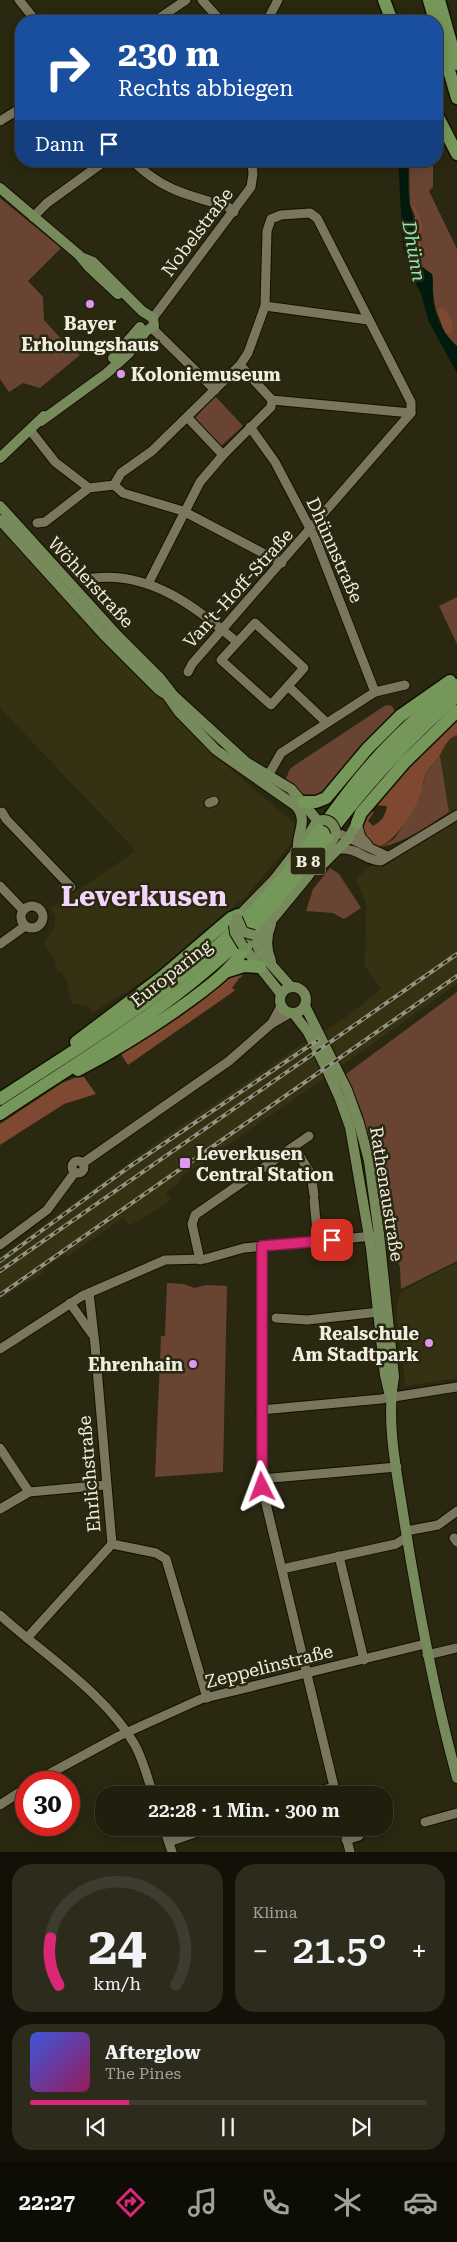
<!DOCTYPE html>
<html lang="de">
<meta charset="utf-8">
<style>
:root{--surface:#201e0d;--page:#2d2b1b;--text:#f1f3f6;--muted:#a2a29d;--line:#3d3c2e;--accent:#db2777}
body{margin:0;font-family:"Roboto Serif",serif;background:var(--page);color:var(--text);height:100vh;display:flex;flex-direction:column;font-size:19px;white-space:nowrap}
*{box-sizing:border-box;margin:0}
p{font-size:16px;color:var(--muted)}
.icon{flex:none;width:28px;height:28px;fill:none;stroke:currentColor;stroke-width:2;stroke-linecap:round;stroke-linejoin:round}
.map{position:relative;height:1852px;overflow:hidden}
.sheet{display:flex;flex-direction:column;gap:12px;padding:12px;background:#121007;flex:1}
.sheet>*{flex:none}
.banner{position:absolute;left:15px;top:15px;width:428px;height:152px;border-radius:20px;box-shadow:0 2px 12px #0003,0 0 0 1px var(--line);background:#1a4fa0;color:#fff;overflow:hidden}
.speed{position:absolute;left:15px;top:1771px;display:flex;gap:10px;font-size:25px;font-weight:700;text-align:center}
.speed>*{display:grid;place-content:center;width:65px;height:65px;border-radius:50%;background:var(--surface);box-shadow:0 2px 12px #0003,0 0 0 1px var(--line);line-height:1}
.speed .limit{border:8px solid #d22;background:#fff;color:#111}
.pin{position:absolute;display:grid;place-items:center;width:42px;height:42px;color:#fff;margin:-21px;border-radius:10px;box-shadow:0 2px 8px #0006}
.me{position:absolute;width:55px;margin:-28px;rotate:357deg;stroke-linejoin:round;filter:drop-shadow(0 0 4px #0008)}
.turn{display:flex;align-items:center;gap:18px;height:105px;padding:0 20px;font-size:22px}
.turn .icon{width:65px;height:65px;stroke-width:2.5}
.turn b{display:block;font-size:35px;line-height:42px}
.then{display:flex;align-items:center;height:48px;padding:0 20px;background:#0003;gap:10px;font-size:19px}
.big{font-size:38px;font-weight:600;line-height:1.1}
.sheet .widget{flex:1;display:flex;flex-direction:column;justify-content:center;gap:8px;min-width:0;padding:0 18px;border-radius:20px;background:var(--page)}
.sheet .dial{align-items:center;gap:0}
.dial svg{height:130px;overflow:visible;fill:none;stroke:var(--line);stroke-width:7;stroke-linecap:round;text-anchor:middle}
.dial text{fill:var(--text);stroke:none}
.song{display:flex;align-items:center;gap:15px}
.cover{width:60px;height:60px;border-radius:8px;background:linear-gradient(135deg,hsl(230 70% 55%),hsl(330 70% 35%))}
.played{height:5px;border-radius:2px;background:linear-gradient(90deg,var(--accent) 25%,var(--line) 25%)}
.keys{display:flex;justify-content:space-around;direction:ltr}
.heat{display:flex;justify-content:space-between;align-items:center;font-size:28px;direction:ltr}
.sheet .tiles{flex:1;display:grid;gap:12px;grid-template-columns:1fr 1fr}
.widget:last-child{grid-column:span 2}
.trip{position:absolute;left:95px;top:1786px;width:298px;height:50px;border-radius:20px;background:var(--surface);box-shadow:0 2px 12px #0003,0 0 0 1px var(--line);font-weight:600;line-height:50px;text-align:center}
.menu{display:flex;height:80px;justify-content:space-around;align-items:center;background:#0d0c05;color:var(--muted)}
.menu .icon{width:35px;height:35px}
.menu .on{color:var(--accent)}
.menu b{font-size:22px;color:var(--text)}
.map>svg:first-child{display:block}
</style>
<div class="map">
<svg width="457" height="1852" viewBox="0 0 457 1852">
<rect width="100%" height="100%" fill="#2a2811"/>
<g fill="#353113">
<polygon points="0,524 219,759 294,823 295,835 289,846 247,895 170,964 92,1013 88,1006 72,1004 67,983 62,971 59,972 54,965 57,963 44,943 55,926 55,915 50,909 136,851 0,708"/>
<polygon points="457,735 457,984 319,1082 180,1178 180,1182 166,1193 171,1200 141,1220 129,1225 123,1218 67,1257 65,1254 44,1269 43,1273 30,1282 24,1283 0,1300 0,1257 161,1139 301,1045 345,1018 381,989 365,967 366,904 356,878 393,847 449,812 440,756 446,743"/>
<polygon points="457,1262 457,1378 406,1386 396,1309 401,1292"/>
</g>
<g fill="#694433">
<path d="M409 161H433V187L429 191 457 249V346L445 334 450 333 441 307 436 309C431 293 436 273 418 264L415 254 421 255 422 234 414 205 410 204Z"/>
<polygon points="0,198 61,248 28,281 43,297 44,320 64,342 80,355 40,388 23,383 9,392 0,379"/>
<polygon points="215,396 243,426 221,446 195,418"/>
<polygon points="457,597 457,644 439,606"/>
<path d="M386 705 392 706 396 714C382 730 332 794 315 797 305 799 293 786 285 781L290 769 295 765Z"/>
<path d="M440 756 449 812C427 826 406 842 381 847L394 839 399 832 420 796 426 774Z"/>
<polygon points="330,868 339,874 361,908 344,919 333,913 306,911 313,889"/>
<polygon points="457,992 457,1261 401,1289 400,1268 391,1237 384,1237 363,1115 346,1074"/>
<polygon points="167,1283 184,1284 194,1288 207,1285 227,1286 223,1472 155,1477 161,1336 165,1336"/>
</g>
<g fill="#7e4930">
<polygon points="410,204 414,205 422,224 421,255 415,254 413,238 415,216"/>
<path d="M441 307C450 313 452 320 453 330L450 334H445L436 309Z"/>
<path d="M457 715V735C447 739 445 746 440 755 436 762 430 767 426 774 423 780 423 789 420 796 414 811 393 846 376 847L364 834 361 824 369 810 374 812 368 821 373 826C382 821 385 816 387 806L373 805Z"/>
<polygon points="244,970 241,978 240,977 232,988 235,990 230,994 128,1065 121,1054 178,1016 232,974"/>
<polygon points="77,1077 84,1077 96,1094 64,1104 0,1145 0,1124 62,1083"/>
</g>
<path fill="#001b0d" d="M398 161H409C408 177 407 195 411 209 414 222 416 222 415 236L413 238 418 264 432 274C434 281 432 287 433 294 433 313 443 334 457 346V373L429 322 420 291 413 280 407 262 403 246Z"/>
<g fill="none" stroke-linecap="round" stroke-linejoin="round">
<defs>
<g id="minor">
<polyline points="19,0 36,21"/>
<polyline points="202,0 221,21"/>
<polyline points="155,21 186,0"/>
<polyline points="267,21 278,0"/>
<polyline points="0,121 21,108"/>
<path d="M133 161C163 191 189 195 228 207L234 212"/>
<polyline points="33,217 47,203 105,161"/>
<polyline points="265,306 368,320"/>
<polyline points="153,318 251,187 253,174 252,161"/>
<polyline points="153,329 215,390"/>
<polyline points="272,400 411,413"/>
<polyline points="188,418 223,455 271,407 272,400 240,365"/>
<polyline points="250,427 275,462 315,538 375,692"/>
<polyline points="30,430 55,462 89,488"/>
<polyline points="114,485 123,493 183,511 282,563"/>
<polyline points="37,523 45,522 89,488 114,485 121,473 152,451 240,365 248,353 265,306 267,231 271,219 281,215 310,213 317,218 411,402 411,413 192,664 188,672"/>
<path d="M93 578C151 571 195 607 237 642"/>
<polyline points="148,584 200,482 223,455"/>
<polygon points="255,623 304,668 271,705 221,660"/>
<polyline points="288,686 327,723"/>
<polyline points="269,774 281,753 327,723 375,692 405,685"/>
<polyline points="209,803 214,801"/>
<polyline points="2,812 6,819 71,887"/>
<polyline points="357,823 361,837 368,845"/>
<polyline points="336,832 387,856"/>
<path d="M338 849C361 848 362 860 381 861L457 815"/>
<polyline points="0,886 23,910"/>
<circle cx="32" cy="917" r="11"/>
<polyline points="0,944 25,926"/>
<polyline points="272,1023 281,1006"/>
<polyline points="294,1147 311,1174 314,1195"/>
<polyline points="287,1151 309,1136"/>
<circle cx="78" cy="1167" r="6"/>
<polyline points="83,1163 229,1061 271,1024 290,1013"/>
<polyline points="314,1200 318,1242"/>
<polyline points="0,1245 47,1210 75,1172"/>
<polyline points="262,1246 262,1487 336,1795"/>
<polyline points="200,1260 192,1224 195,1215 283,1154"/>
<polyline points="70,1303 92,1334"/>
<polyline points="276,1318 307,1320 379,1312"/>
<polyline points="0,1349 82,1296 165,1260 205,1259 244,1248 374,1236"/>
<polyline points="261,1410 381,1399 457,1387"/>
<polyline points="0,1448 29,1492"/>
<polyline points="261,1479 397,1467"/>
<polyline points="0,1509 29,1492 106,1485"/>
<polyline points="406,1531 438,1525 457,1511"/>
<polyline points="454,1538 457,1542"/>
<polyline points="112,1544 156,1553 166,1559 207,1698"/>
<polyline points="339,1556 364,1660"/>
<polyline points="282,1569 396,1544 407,1537"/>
<path d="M0 1615C44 1655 105 1693 135 1745 143 1760 148 1778 153 1795"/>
<polyline points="27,1638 112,1544 95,1345 89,1293"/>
<polyline points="427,1655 457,1648"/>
<polyline points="34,1782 119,1736 201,1699 425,1644"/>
<polyline points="305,1795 334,1787"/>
<polyline points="0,1805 26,1788"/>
<polyline points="425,1822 457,1813"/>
<polyline points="164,1828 172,1852"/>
<polyline points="344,1828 350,1852"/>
<polyline points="346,1840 359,1836"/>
<polyline points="169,1842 209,1828"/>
</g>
<g id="major">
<polyline points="0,188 79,255 89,267 118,294"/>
<polyline points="113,358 140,327"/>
<polyline points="41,421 107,373 129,353 146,331 154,326 153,318 142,311 93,262 83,258"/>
<polyline points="0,458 44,416"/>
<polyline points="0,506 117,635 160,678 174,696 246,762 291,789 318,821"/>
<path d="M0 520 103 634 159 690 167 695 179 712 216 750 296 806C309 821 296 834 298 849"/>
<polyline points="319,868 348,839 357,823"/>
<polyline points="234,921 274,880 298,849 301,847 316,823 323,820"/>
<path d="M271 924C266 936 266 949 271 961"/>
<polyline points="260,934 257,945 260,952 291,987"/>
<polyline points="243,946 281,994"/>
<polyline points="244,949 261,933 308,876 334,838 336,832"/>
<circle cx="293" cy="1000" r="13"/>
<path d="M305 1006 347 1090 359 1123 369 1161 379 1234 394 1377C386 1421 396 1468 403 1513 417 1602 433 1690 457 1778"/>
<polyline points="294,1014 308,1032 328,1072 340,1099 350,1127 371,1248 385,1375 389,1392"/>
</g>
<g id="highway">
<polyline points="384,0 392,21"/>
<polyline points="429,0 435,21"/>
<polyline points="439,0 457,64"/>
<polyline points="436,25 457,98"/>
<polyline points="436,113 457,154"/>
<polyline points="304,802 316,802 326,798 367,749 400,716 450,681"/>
<polyline points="357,823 361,813 404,763 457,711"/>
<polyline points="228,971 244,966 260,967"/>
<polyline points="76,1042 162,977 231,918 238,915"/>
<path d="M78 1070C118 1049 155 1026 192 999 212 984 231 970 244 949"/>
<path d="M0 1099C92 1038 190 982 265 899 298 864 324 823 354 785 383 748 420 713 457 685"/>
<path d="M0 1114C81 1060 176 1004 244 936 288 891 323 838 364 790 393 756 423 725 457 696"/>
</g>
</defs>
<use href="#minor" stroke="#131000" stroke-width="11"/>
<use href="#major" stroke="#131000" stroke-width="12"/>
<use href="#highway" stroke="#131000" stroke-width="15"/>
<use href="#minor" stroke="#79765d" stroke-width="9"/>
<use href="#major" stroke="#778a5b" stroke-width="10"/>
<use href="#highway" stroke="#76975a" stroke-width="12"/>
<defs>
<g id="rail">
<polyline points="0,1261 129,1167 318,1040"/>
<polyline points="0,1271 457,954"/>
<polyline points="0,1295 457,976"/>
</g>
</defs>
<use href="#rail" stroke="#959482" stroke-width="4"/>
<use href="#rail" stroke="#2a2811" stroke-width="2" stroke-dasharray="5.5" stroke-linecap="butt"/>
<defs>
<g id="major-bridge">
<path d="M323 820C330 820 334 825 336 832"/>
<polyline points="237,918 243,932 254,935"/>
<polyline points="234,925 235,933 243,946"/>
</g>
</defs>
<use href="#major-bridge" stroke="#131000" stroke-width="12" stroke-linecap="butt"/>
<use href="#major-bridge" stroke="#778a5b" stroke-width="10"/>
</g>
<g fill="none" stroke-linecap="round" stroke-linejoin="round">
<defs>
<polyline id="route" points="262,1487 262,1246 332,1240"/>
</defs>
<use href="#route" stroke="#8e194d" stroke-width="12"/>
<use href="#route" stroke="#db2777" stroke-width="9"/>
</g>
<g fill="#df98f1" stroke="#2a2811" stroke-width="2">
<circle cx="90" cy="304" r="5"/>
<circle cx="121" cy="374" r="5"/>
<rect x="179" y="1157" width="12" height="12" rx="2.5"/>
<circle cx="429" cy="1343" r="5"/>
<circle cx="193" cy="1364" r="5"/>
</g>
<g text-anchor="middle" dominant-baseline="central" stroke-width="5" stroke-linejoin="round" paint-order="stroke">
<rect fill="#2a2811" stroke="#b4b3a2" stroke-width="1" x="290.5" y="847.5" width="35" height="27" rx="4"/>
<g font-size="16" font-weight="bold" fill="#efeee0">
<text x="308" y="861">B 8</text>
</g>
<g font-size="18" fill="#efeee0" stroke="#2a2811">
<text transform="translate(197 232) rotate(-53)">Nobelstraße</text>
<text transform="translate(335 550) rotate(66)">Dhünnstraße</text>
<text transform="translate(91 582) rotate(47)">Wöhlerstraße</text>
<text transform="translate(238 588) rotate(-48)">Van't-Hoff-Straße</text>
<text transform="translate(171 973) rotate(-38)">Europaring</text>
<text transform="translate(387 1194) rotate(81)">Rathenaustraße</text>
<text transform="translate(89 1474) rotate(-95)">Ehrlichstraße</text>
<text transform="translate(269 1666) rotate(-14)">Zeppelinstraße</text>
</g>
<g font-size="18" font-weight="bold" fill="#efeee0" stroke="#2a2811" text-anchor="start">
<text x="90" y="323" text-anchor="middle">Bayer<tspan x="90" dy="21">Erholungshaus</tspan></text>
<text x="131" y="374">Koloniemuseum</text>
<text x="196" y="1153">Leverkusen<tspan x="196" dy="21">Central Station</tspan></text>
<text x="419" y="1333" text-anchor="end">Realschule<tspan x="419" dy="21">Am Stadtpark</tspan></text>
<text x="183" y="1364" text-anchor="end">Ehrenhain</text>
</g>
<g font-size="19" font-style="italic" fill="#8be8b8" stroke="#2a2811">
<text transform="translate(414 251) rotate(80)">Dhünn</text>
</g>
<g font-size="28" font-weight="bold" fill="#f3d5fb" stroke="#2a2811">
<text x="144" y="896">Leverkusen</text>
</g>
</g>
</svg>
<div class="speed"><div class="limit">30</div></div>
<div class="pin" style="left:332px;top:1240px;background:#d93025"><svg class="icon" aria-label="arrive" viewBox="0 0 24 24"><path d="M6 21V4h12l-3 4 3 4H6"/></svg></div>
<svg class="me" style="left:262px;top:1487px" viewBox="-20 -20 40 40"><path d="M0-17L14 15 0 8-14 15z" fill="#db2777" stroke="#fff" stroke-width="4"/></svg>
<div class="trip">22:28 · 1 Min. · 300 m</div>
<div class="banner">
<div class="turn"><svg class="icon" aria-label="right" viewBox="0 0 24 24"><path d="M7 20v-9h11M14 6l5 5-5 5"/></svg><div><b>230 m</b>Rechts abbiegen</div></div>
<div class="then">Dann<svg class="icon" aria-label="arrive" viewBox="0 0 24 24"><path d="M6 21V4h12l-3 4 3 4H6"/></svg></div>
</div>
</div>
<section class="sheet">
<div class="tiles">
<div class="widget dial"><svg viewBox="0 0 100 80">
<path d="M14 69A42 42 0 1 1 86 69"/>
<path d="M14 69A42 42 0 0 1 9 40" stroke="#db2777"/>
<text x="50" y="56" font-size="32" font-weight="700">24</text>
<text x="50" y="72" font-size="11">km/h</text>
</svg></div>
<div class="widget"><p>Klima</p>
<div class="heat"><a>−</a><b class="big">21.5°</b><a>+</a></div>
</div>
<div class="widget">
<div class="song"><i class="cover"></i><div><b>Afterglow</b><p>The Pines</p></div></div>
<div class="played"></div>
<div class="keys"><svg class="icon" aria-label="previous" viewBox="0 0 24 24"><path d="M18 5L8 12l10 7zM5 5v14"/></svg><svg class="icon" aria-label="pause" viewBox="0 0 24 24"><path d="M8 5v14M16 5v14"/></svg><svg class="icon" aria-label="next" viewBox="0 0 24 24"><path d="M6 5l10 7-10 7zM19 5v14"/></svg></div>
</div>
</div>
</section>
<nav class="menu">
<b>22:27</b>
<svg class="icon on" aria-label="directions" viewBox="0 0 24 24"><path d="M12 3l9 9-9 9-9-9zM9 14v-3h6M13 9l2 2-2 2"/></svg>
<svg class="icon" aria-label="music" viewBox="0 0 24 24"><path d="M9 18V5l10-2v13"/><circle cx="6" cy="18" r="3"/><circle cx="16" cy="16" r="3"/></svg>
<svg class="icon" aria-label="phone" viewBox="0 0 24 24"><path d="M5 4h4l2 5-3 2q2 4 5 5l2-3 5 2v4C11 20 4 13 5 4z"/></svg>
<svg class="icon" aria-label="climate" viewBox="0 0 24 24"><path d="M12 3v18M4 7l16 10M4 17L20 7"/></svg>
<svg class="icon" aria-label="car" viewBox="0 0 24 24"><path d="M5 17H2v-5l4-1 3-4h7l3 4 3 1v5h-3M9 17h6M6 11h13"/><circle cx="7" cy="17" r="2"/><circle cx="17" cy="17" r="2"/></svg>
</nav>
